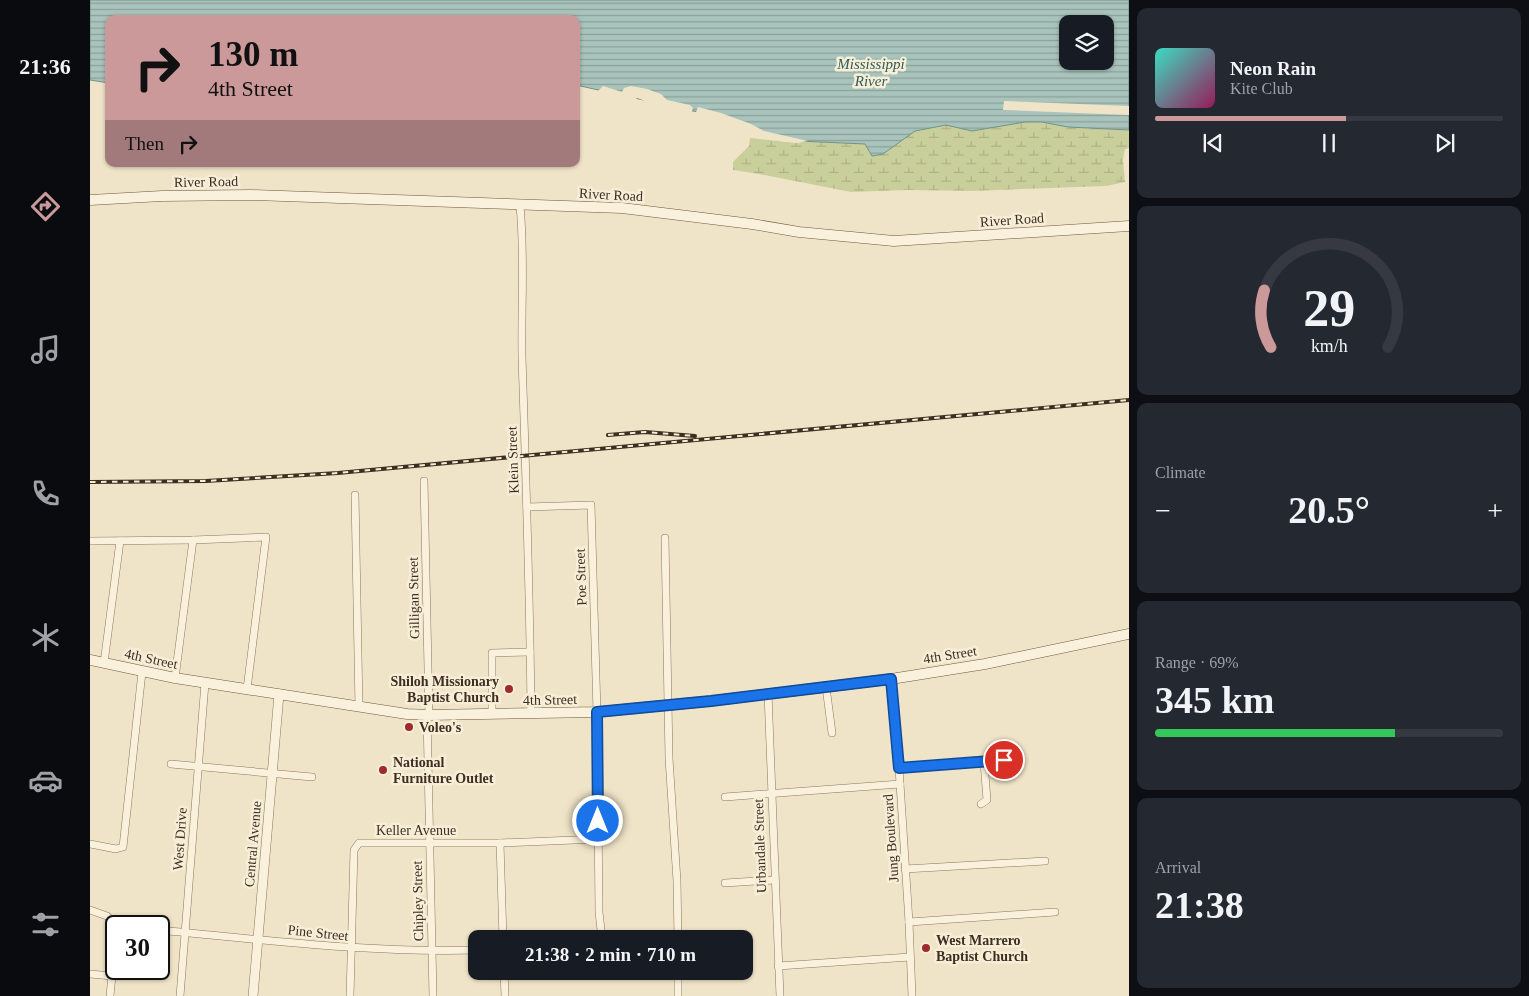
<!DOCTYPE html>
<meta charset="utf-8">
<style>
:root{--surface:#171b24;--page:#242831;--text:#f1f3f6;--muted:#9ea1a6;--line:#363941;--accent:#cc999b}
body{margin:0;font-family:"Times New Roman",serif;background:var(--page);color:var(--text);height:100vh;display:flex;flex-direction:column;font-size:19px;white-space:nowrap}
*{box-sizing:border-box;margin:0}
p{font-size:16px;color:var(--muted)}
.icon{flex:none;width:28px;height:28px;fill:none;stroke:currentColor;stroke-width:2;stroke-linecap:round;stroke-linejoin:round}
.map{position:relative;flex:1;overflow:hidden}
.details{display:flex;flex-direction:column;gap:8px;padding:8px;background:#0d0f14;width:400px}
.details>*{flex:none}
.banner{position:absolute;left:15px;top:15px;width:475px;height:152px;border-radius:10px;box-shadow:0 1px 4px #0004;background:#cc999b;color:#111;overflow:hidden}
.fabs{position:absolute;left:969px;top:15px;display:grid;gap:10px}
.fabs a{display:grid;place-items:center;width:55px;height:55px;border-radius:10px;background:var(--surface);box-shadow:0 1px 4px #0004;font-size:25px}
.speed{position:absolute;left:15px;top:915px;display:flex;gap:10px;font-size:25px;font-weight:700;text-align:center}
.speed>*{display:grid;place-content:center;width:65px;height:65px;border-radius:50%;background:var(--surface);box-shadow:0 1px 4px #0004;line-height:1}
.speed .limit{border:2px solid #111;border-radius:8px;background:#fff;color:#111}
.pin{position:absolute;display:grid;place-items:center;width:42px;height:42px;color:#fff;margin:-21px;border:2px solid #fff;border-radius:50%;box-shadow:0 1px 5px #0007}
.me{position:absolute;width:55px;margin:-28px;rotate:0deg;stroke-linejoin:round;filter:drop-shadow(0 0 4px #0008)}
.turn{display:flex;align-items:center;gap:18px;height:105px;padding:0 20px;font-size:22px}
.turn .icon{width:65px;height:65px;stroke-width:2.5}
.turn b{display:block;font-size:35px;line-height:42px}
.then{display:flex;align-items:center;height:48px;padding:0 20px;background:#0003;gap:10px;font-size:19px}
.big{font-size:38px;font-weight:700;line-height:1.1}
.details .widget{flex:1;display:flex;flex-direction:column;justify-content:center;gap:8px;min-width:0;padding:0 18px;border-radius:10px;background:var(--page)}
.details .dial{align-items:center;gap:0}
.dial svg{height:130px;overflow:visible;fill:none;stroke:var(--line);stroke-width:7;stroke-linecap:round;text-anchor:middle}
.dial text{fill:var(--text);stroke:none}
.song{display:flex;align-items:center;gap:15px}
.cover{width:60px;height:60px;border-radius:8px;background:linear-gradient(135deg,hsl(170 70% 55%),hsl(330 70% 35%))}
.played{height:5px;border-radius:2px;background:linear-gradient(90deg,var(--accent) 55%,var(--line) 55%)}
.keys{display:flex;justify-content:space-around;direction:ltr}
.heat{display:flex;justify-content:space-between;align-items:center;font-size:28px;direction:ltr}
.charge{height:8px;border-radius:4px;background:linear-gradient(90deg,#34c759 69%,var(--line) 0)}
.trip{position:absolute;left:378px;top:930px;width:285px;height:50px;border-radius:10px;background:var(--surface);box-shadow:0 1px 4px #0004;font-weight:700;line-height:50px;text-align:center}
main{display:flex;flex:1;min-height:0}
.tabs{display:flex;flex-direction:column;width:90px;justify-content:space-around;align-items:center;background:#090b0e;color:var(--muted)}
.tabs .icon{width:35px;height:35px}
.tabs .on{color:var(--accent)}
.tabs b{font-size:22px;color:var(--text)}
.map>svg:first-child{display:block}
</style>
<main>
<nav class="tabs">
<b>21:36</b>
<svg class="icon on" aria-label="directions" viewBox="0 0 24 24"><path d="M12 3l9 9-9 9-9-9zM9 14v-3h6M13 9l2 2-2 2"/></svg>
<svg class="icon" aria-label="music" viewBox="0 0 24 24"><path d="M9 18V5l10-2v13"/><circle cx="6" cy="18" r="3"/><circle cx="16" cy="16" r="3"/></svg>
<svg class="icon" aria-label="phone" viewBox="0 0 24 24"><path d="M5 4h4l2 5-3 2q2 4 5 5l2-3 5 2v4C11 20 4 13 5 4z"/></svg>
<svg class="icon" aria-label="climate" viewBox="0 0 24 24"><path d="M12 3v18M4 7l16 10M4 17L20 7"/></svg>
<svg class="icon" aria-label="car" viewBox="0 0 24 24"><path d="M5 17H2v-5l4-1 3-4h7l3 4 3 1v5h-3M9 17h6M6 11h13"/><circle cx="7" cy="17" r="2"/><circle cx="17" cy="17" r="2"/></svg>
<svg class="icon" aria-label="filters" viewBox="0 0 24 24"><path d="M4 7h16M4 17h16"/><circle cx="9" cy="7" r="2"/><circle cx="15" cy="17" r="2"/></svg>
</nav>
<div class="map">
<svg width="1039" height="996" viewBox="0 0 1039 996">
<defs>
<pattern id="wetland-marsh" width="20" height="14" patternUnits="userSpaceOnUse" patternTransform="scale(1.25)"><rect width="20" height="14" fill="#c9cf9b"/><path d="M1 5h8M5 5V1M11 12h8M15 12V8" fill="none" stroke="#aeb285"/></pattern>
<pattern id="water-rules" width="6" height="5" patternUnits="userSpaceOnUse" patternTransform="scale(1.25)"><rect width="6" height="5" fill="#a9c4bc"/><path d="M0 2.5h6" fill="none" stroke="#8ba098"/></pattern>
</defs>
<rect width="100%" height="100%" fill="#f0e4c8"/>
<polygon fill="url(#wetland-marsh)" points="817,118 947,118 1039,127 1039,148 1035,149 1033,160 1035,182 1016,186 882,191 818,190 761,192 669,174 643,170 643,162 659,146 660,138 707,143"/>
<path fill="url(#water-rules)" stroke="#6f938a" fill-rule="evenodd" d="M0 0H1039V130L978 127 952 122H935L882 131 856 125 825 131 793 154 782 156 775 144 686 140 639 119 486 85V19H19V83L0 80ZM978 24H1015V61H978Z"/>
<g fill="#f0e4c8">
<polygon points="513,86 532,92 534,88 541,86 557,89 571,94 577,100 600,105 603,108 601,114 565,106 548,98 542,100 507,92"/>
<polygon points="914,101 1039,106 1039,115 913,110"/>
<polygon points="608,107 631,113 661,124 674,131 718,141 707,143 680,140 657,131 638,121 605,115"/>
</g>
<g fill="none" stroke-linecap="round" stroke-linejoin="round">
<defs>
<g id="minor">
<path d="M430 206C435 256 431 307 432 357 436 476 440 595 441 714"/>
<polyline points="334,481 339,715"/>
<polyline points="265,495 269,707"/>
<polyline points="437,507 501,505 507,712 509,912 512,939"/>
<polyline points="575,538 579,758 587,881 588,939"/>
<polyline points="0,541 103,540 176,537 157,689"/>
<polyline points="14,663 30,541"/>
<polyline points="85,678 103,540"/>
<polyline points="801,679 809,768 819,922 822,996"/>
<polyline points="736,687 742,733"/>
<polyline points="678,694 690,996"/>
<polyline points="402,714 402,653 440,652"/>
<polyline points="337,715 343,996"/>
<polyline points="81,764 222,777"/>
<polyline points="809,768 929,759"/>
<polyline points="635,797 810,784"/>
<polyline points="891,804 897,800 894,762"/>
<polyline points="410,843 413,939"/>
<polyline points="0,844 26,849 33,847 52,672"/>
<polyline points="815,869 955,861"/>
<polyline points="635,883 684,880"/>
<polyline points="0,910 17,916 28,926"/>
<polyline points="819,922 965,912"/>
<path d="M69 930C175 940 280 953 386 950"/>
<polyline points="688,966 820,957"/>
<polyline points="414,971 415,996"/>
<polyline points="588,971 588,996"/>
<polyline points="0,974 22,976"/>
<polyline points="20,996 26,933"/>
<polyline points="90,996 115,683"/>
<polyline points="260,996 264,850 269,843 410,843 508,839"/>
</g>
<polyline id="tertiary" points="163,996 189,694"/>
<g id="secondary">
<polyline points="0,200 72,196 161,195 532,208 662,224 709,232 804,241 1039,226"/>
<polyline points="0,660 85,678 317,714 339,715 507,712 621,701 801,679 895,664 1039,634"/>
</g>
</defs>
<use href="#minor" stroke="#8d765c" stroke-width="8"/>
<use href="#tertiary" stroke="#8d765c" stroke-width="10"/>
<use href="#secondary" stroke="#6f573f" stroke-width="11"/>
<use href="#minor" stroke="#faf1dc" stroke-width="7"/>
<use href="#tertiary" stroke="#faf1dc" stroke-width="9"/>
<use href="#secondary" stroke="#faf1dc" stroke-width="10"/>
<defs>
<g id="rail">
<polyline points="518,435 555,432 605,436"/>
<polyline points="0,482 116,481 248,473 1039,400"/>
</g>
</defs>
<use href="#rail" stroke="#3d2e20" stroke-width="4"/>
<use href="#rail" stroke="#f7eed8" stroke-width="2" stroke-dasharray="5.5" stroke-linecap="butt"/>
</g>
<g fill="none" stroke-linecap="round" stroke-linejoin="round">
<defs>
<polyline id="route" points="508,821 507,712 621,701 801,679 809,768 914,760"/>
</defs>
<use href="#route" stroke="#114b97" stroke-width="12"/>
<use href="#route" stroke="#1a73e8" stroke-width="9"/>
</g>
<g fill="#9e2a2b" stroke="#f7eed8" stroke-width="2">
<circle cx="419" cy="689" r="5"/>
<circle cx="319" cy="727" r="5"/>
<circle cx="293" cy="770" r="5"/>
<circle cx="836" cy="948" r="5"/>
</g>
<g text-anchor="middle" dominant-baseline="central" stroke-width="5" stroke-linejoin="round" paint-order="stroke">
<g font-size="14" fill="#3d2e20" stroke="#f7eed8">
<text transform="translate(116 182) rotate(-1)">River Road</text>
<text transform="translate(521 195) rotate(3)">River Road</text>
<text transform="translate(922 220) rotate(-4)">River Road</text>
<text transform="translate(423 460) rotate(-92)">Klein Street</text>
<text transform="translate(491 577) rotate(-92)">Poe Street</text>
<text transform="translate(324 598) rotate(-91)">Gilligan Street</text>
<text transform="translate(860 655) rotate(-9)">4th Street</text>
<text transform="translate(61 659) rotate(12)">4th Street</text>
<text transform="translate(460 700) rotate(-1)">4th Street</text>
<text x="326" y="830">Keller Avenue</text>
<text transform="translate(801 838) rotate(-94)">Jung Boulevard</text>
<text transform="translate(90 839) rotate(-86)">West Drive</text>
<text transform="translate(163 844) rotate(-85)">Central Avenue</text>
<text transform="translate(670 846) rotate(-92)">Urbandale Street</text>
<text transform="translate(328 901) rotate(-91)">Chipley Street</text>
<text transform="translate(228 933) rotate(6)">Pine Street</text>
</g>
<g font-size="14" font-weight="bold" fill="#3d2e20" stroke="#f7eed8" text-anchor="start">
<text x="409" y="681" text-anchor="end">Shiloh Missionary<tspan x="409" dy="16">Baptist Church</tspan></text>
<text x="329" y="727">Voleo's</text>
<text x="303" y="762">National<tspan x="303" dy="16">Furniture Outlet</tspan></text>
<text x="846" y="940">West Marrero<tspan x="846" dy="16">Baptist Church</tspan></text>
</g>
<g font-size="15" font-style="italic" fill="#2f5d5a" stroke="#f7eed8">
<text x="781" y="64">Mississippi<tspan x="781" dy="17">River</tspan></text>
</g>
</g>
</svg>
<div class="fabs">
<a><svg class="icon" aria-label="layers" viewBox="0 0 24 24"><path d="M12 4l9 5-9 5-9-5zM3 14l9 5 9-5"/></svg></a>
</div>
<div class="speed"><div class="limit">30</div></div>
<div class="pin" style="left:914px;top:760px;background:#d93025"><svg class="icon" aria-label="arrive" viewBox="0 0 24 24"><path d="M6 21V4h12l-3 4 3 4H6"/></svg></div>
<svg class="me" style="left:508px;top:821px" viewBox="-20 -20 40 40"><circle r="17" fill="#1a73e8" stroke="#fff" stroke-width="3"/><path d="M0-11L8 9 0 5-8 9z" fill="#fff"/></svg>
<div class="trip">21:38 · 2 min · 710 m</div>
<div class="banner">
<div class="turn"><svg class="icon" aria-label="right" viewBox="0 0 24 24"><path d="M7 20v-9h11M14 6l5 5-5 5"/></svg><div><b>130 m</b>4th Street</div></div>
<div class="then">Then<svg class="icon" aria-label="right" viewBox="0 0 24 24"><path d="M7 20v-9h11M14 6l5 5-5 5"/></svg></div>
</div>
</div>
<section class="details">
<div class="widget">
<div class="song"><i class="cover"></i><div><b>Neon Rain</b><p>Kite Club</p></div></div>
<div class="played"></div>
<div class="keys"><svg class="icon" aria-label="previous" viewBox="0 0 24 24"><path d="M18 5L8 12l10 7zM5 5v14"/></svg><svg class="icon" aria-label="pause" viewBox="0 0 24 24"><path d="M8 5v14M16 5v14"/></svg><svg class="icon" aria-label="next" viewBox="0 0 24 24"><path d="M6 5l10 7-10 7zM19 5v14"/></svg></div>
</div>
<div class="widget dial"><svg viewBox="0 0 100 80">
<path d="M14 69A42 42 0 1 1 86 69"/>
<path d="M14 69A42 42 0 0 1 10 34" stroke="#cc999b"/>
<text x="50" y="56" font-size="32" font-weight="700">29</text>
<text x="50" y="72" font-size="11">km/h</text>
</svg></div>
<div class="widget"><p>Climate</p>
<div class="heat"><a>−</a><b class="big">20.5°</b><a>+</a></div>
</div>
<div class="widget"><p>Range · 69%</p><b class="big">345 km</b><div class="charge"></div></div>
<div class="widget"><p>Arrival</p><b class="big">21:38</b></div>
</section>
</main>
